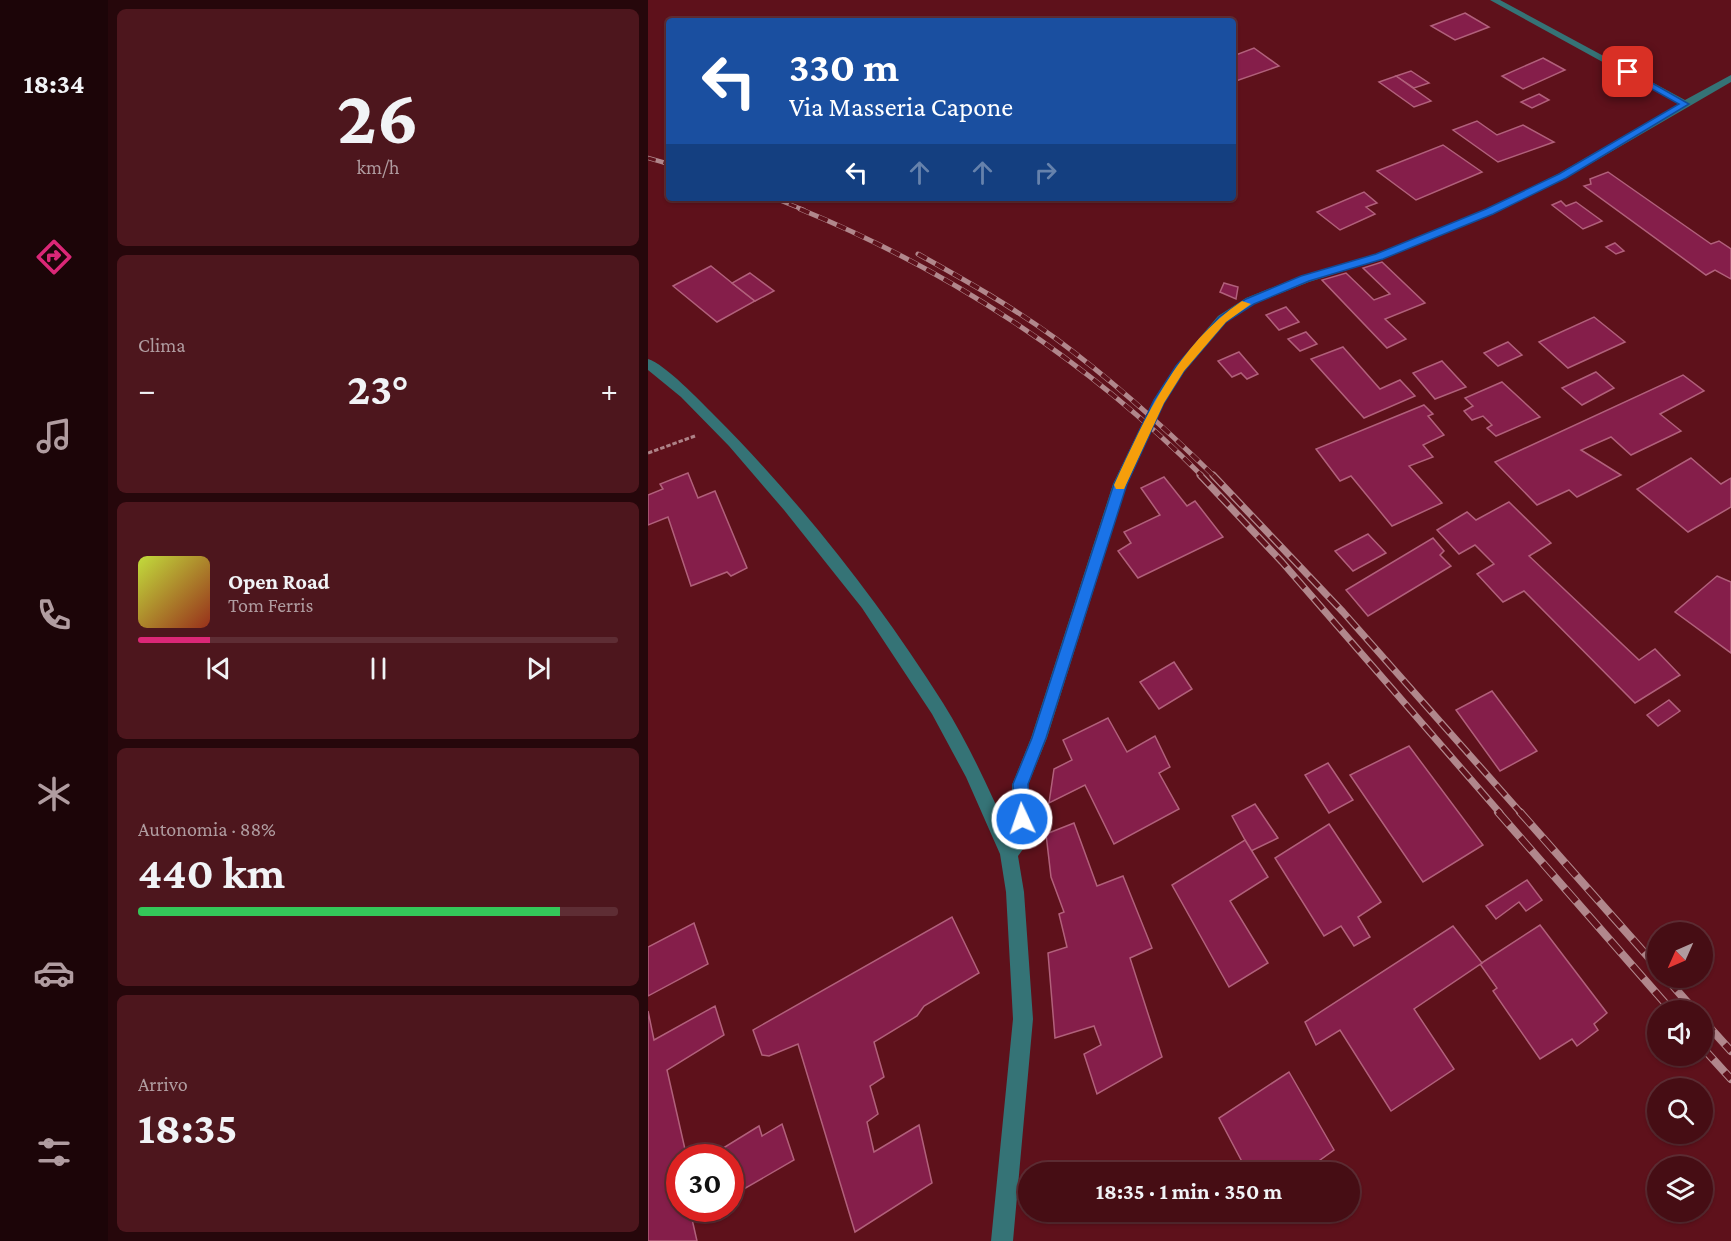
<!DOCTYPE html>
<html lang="it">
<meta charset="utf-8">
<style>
:root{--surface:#460d14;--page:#4d161d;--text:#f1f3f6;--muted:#b09ca0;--line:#5e2d34;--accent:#db2777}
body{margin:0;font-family:"Crimson Pro",serif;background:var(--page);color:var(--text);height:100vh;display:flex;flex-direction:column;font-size:22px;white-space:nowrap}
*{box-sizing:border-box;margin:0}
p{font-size:20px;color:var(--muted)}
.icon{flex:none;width:33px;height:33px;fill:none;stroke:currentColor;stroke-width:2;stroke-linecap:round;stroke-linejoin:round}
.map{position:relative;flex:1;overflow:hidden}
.details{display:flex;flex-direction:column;gap:9px;padding:9px;background:#26070b;width:540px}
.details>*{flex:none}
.guide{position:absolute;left:18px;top:18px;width:570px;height:183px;border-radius:6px;box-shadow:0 2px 4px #0004,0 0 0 2px var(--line);background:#1a4fa0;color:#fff;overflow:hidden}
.needle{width:39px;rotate:225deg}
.controls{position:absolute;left:999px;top:922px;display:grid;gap:12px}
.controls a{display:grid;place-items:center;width:66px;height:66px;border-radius:50%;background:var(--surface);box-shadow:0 2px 4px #0004,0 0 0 2px var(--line);font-size:30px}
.speed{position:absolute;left:18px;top:1144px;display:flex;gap:12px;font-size:30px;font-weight:700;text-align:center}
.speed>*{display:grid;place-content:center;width:78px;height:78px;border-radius:50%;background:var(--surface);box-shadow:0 2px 4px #0004,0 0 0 2px var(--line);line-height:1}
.speed .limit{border:9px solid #d22;background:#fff;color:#111}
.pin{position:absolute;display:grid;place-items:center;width:51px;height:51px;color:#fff;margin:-26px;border-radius:12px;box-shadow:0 3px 9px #0006}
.me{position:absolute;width:66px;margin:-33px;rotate:357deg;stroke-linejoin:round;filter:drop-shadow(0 0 4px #0008)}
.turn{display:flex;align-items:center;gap:21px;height:126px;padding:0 24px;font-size:27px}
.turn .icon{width:78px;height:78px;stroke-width:2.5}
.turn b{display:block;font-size:42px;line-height:51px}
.lanes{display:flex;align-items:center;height:57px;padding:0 24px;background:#0003;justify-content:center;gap:30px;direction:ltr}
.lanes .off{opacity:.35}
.big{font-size:45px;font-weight:700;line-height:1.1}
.details .card{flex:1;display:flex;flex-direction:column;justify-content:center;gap:9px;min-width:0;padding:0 21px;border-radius:9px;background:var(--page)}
.details .dial{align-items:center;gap:0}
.dial b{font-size:78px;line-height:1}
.song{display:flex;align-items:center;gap:18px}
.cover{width:72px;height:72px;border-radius:9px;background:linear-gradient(135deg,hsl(70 70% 55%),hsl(10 70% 35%))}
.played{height:6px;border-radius:3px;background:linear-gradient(90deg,var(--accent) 15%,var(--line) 15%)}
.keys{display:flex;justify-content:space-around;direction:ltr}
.heat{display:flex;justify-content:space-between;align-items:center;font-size:33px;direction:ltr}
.charge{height:9px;border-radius:4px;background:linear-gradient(90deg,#34c759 88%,var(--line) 0)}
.trip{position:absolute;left:370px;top:1162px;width:342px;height:60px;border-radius:30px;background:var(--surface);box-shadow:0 2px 4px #0004,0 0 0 2px var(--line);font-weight:700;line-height:60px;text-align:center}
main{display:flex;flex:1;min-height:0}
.tabs{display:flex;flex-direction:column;width:108px;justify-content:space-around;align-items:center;background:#1c0508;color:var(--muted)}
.tabs .icon{width:42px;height:42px}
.tabs .on{color:var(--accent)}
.tabs b{font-size:27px;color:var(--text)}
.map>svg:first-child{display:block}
</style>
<main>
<nav class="tabs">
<b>18:34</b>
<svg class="icon on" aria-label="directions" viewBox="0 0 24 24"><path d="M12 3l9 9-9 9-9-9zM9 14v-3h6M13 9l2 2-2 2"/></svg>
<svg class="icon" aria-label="music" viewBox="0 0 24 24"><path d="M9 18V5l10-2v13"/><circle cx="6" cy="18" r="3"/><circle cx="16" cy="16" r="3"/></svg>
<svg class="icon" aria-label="phone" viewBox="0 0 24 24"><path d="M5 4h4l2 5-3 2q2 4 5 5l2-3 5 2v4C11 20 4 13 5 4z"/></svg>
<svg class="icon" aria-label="climate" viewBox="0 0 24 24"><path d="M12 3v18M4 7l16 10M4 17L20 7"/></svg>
<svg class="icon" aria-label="car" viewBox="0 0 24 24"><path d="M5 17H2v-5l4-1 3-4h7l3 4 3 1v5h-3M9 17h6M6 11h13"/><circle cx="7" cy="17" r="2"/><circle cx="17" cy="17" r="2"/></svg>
<svg class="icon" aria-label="filters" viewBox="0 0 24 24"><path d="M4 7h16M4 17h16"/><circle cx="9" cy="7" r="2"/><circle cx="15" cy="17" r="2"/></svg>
</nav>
<section class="details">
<div class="card dial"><b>26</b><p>km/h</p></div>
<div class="card"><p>Clima</p>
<div class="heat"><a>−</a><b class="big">23°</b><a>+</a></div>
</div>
<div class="card">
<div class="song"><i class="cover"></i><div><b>Open Road</b><p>Tom Ferris</p></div></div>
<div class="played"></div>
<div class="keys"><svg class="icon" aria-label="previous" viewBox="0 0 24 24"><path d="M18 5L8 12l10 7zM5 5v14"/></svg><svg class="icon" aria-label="pause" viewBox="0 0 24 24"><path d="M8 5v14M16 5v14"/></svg><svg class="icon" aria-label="next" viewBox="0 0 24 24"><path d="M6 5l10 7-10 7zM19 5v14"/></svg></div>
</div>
<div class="card"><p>Autonomia · 88%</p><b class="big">440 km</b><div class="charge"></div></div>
<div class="card"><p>Arrivo</p><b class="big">18:35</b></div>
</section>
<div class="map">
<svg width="1083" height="1241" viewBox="0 0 1083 1241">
<rect width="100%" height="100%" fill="#5e111b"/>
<g fill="#851e4a" stroke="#b1607b" stroke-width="1.5">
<polygon points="817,13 841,27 807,40 783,26"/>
<polygon points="606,48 631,66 585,82 585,56"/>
<polygon points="895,58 917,70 875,89 854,76"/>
<polygon points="763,71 781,83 766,88 748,76"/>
<polygon points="748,76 783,101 766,107 731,82"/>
<polygon points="891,94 901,100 884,108 873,102"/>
<polygon points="829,121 849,135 875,125 906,142 850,162 805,130"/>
<polygon points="795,145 834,172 768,200 729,171"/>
<polygon points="960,172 1063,244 1071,241 1083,249 1083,279 1067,270 1058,275 936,186 943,184 942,179"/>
<polygon points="716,192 729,203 718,207 727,214 692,230 669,212"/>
<polygon points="913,201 918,206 928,202 954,221 935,229 904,205"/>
<polygon points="967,243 976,251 968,254 958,247"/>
<polygon points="734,262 777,303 737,319 758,339 739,348 674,280 698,273 726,300 742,294 715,268"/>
<polygon points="63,266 84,283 107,301 69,322 25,286"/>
<polygon points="102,273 126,291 107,301 84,283"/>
<polygon points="576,283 590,287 588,299 572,292"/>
<polygon points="638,307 651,322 631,330 618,315"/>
<polygon points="946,317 977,342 920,368 891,342"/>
<polygon points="658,332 669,344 652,351 640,339"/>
<polygon points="860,342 874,355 850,366 836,353"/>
<polygon points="695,347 732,389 752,380 767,396 716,418 663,359"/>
<polygon points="591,352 610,374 599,379 593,373 584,377 570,361"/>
<polygon points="794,361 818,387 787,399 765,373"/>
<polygon points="948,372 966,388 934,405 914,388"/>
<polygon points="1035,375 1056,391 1012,414 1033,431 983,455 963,437 933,450 973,475 929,497 921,490 889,505 847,462"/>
<polygon points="854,382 892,417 848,436 839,428 844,425 835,416 824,420 816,411 825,406 817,398"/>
<polygon points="776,405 785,414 780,416 796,435 775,445 785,457 761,466 794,503 744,526 703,476 692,481 668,449"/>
<polygon points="1043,458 1073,484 1083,478 1083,507 1040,532 989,489"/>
<polygon points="40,473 50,498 67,491 99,568 83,576 79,572 43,586 20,517 0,525 0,495 15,489 12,484"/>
<polygon points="516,477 539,506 547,501 575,537 490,578 470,551 483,543 476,532 512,515 493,488"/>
<polygon points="861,502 903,543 881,556 991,660 1007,649 1032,675 987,703 876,591 855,602 829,574 846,564 827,545 811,554 789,530 819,512 828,520"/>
<polygon points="720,534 738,553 705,571 687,551"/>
<polygon points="785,538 796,551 792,555 803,566 720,616 698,590"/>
<polygon points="1069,576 1083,582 1083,653 1027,612"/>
<polygon points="526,662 544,689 511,709 492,682"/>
<polygon points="844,691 889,751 852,771 808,710"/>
<polygon points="1021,700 1032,711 1010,726 999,715"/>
<polygon points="460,718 479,752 507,736 522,767 511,773 531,809 466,844 437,785 401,803 406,769 424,760 415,740"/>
<polygon points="761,746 835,845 775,882 702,775"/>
<polygon points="680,763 705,800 681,813 657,775"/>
<polygon points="607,804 630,838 603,851 584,816"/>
<polygon points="426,823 449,886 475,876 504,948 482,958 514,1057 449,1094 436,1054 453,1045 446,1026 407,1038 400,953 419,947 411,914 416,912 403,877 398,834"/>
<polygon points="681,824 733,902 710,917 722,937 706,946 693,926 676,936 627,858"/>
<polygon points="597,840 620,877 582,901 620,963 581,987 524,885"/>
<polygon points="879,880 894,900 878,911 871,902 848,919 838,906"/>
<polygon points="304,917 331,973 276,1006 269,1016 226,1042 236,1077 222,1086 230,1114 219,1122 226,1152 271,1125 284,1183 207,1232 150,1044 121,1056 114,1055 105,1030"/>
<polygon points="46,923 60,964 0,996 0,947"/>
<polygon points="892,925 959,1013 946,1024 950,1030 929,1046 924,1039 892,1059 845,991 849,988 832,964"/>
<polygon points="805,926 834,963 766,1009 806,1069 743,1111 692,1030 668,1045 657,1022"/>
<polygon points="67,1006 76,1035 19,1070 39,1158 32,1158 32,1209 61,1209 44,1219 49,1241 0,1241 0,1011 6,1040"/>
<polygon points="641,1072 686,1150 661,1168 664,1173 600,1173 571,1118"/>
<polygon points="134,1124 146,1160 82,1197 82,1158 59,1158 111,1126 114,1136"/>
</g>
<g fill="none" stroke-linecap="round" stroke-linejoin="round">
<polyline stroke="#ae8388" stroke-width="3" stroke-dasharray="4.5 2" stroke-linecap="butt" points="0,453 47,436"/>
<path fill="#357376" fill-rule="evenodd" d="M842 0H852L1037 100 1083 75V82L918 178 845 214 736 258 661 282 606 304 578 322 536 372 516 403 479 484 399 738 380 785 384 837 370 856 376 892 385 1019 365 1241H343L365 1019 358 892 352 854 318 777 284 714 214 608 136 510 81 446 33 397 0 370V359C17 364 52 401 66 415 152 501 230 600 295 703 322 746 342 792 363 838L366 834 364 785 383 738 465 484 506 399 528 366 570 316 598 298 653 276 728 254 837 210 910 174 1031 104Z"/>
<defs>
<g id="rail-far3">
<polyline points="0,158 21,164"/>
<polyline points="126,198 156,210"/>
</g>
<g id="rail-far2">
<path d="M152 209C301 270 440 361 554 476"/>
<path d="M270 254C317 280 363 306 407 338 464 380 516 427 566 476"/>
</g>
<g id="rail-far1">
<polyline points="552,475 634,562 852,813"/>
<polyline points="565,475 695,612 873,813"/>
</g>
<g id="rail">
<polyline points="850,812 1024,1011"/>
<polyline points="872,812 1010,968"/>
<polyline points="1018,978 1047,1011"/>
<polyline points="1054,1019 1083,1051"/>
<polyline points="1054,1047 1083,1079"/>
</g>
</defs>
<use href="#rail-far3" stroke="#b1878c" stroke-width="4.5"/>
<use href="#rail-far2" stroke="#b1878c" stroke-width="5"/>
<use href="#rail-far1" stroke="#b1878c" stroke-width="7"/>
<use href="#rail" stroke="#b1878c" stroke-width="8"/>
<use href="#rail-far3" stroke="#5e111b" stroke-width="3" stroke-dasharray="8" stroke-linecap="butt"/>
<use href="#rail-far2" stroke="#5e111b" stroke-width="4" stroke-dasharray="10" stroke-linecap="butt"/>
<use href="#rail-far1" stroke="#5e111b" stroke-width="4.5" stroke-dasharray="14" stroke-linecap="butt"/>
<use href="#rail" stroke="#5e111b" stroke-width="6" stroke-dasharray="17" stroke-linecap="butt"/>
</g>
<polygon fill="#1a73e8" stroke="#114b97" stroke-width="1.5" points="977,71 983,71 1041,104 918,178 845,214 735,259 661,281 606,304 578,322 536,371 516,403 479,484 398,738 380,784 382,819 379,825 374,827 368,825 365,784 384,738 466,484 506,400 528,366 571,317 598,299 653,276 728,254 838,209 911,174 1031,104 977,74"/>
<path fill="#f59e0b" d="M594 301 603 304 578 322 536 371 516 403 476 489H468L466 485C498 416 529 345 594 301Z"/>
</svg>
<div class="controls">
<a><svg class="needle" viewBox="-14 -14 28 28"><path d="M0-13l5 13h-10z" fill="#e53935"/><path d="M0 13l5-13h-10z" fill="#b09ca0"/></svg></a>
<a><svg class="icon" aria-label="sound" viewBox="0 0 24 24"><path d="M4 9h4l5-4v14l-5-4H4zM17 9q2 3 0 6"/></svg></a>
<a><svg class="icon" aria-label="search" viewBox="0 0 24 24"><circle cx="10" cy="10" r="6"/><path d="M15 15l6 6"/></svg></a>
<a><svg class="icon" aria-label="layers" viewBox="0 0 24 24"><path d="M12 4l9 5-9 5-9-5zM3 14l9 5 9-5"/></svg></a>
</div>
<div class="speed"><div class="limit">30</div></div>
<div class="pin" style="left:980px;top:72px;background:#d93025"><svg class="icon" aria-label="arrive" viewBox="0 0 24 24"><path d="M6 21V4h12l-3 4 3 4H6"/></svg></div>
<svg class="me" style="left:374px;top:819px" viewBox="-20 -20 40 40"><circle r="17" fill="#1a73e8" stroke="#fff" stroke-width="3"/><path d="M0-11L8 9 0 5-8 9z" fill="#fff"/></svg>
<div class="trip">18:35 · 1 min · 350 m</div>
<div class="guide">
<div class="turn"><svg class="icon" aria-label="left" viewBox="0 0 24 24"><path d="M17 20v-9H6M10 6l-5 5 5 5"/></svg><div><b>330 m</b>Via Masseria Capone</div></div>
<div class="lanes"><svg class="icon" aria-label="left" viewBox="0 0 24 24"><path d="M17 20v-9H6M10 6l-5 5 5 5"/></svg><svg class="icon off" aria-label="ahead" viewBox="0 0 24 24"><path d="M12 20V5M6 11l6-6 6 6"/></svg><svg class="icon off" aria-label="ahead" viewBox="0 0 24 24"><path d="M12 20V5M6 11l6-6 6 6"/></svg><svg class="icon off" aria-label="right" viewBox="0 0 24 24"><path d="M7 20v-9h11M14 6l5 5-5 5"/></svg></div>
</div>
</div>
</main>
